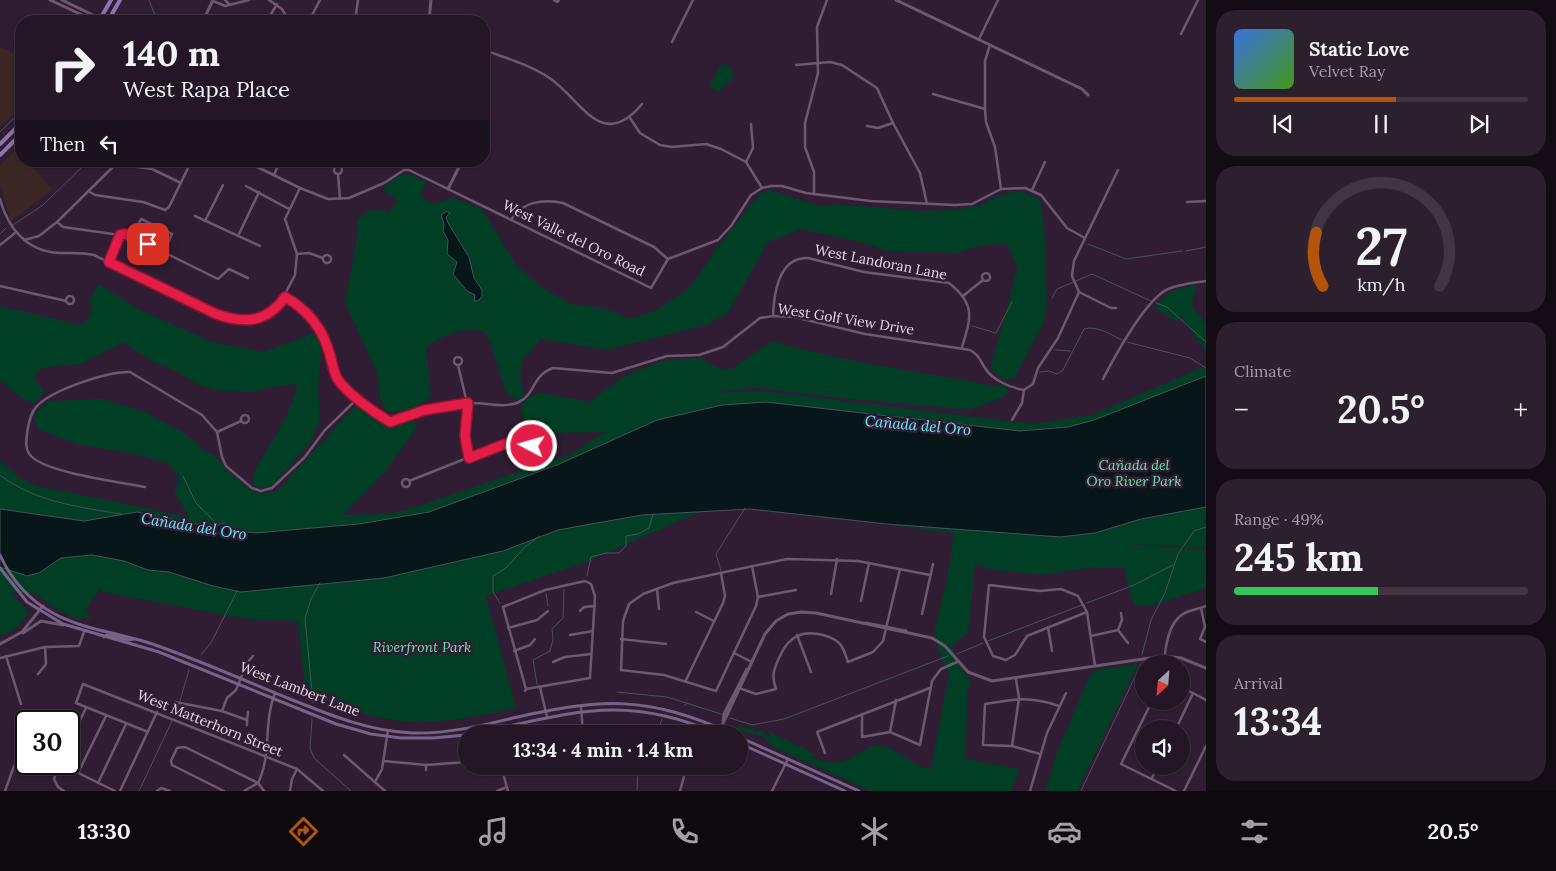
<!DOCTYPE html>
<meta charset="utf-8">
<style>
:root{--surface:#241626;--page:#2c1f2e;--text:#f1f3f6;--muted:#a39fa7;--line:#413543;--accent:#b45309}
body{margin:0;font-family:Lora,serif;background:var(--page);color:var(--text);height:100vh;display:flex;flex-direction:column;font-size:19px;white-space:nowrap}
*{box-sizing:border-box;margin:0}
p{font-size:16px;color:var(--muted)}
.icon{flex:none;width:28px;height:28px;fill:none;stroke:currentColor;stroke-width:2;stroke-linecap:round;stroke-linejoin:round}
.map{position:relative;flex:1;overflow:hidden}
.sheet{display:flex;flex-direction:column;gap:10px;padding:10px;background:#140c15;width:350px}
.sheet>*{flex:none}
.top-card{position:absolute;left:15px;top:15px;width:475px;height:152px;border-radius:20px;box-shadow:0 1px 4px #0004,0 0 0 1px var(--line);background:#241626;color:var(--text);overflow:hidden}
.needle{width:32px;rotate:206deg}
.tools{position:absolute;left:1135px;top:655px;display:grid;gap:10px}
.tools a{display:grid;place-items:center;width:55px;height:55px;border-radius:50%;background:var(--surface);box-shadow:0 1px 4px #0004,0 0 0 1px var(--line);font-size:25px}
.speed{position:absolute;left:15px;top:710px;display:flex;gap:10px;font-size:25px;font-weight:700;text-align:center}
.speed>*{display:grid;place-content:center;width:65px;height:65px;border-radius:50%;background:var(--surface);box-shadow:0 1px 4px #0004,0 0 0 1px var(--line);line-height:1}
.speed .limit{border:2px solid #111;border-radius:8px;background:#fff;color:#111}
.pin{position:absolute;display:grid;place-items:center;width:42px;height:42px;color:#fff;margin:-21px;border-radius:10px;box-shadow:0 2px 8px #0006}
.me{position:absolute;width:55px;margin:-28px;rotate:276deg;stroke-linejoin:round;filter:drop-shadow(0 0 4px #0008)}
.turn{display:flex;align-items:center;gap:18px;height:105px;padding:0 25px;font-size:22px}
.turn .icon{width:65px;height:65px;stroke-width:2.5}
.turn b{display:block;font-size:35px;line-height:42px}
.then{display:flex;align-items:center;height:48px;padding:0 25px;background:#0003;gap:10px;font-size:19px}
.big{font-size:38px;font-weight:700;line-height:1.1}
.sheet .widget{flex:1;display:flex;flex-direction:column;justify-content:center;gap:8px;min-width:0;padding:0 18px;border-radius:20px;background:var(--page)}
.sheet .dial{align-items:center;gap:0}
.dial svg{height:130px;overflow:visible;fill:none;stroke:var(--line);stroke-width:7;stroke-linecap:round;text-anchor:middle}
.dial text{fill:var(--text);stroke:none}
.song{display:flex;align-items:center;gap:15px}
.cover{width:60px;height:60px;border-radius:8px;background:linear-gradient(135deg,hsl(220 70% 55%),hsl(100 70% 35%))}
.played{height:5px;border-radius:2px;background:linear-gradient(90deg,var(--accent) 55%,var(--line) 55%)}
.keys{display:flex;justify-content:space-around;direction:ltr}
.heat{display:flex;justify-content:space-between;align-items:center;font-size:28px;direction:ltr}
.charge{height:8px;border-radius:4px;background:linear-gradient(90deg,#34c759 49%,var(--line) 0)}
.trip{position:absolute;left:458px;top:725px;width:290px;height:50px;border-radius:25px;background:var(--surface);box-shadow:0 1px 4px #0004,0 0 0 1px var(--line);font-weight:700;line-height:50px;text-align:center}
.tab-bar{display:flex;height:80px;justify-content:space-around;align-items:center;background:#0e090f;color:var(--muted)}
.tab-bar .icon{width:35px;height:35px}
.tab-bar .current{color:var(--accent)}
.tab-bar b{font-size:22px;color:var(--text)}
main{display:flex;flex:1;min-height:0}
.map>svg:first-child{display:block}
</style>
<main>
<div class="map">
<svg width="1206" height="791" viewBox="0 0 1206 791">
<rect width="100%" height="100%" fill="#301d33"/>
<g fill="#3a2723">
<polygon points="0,47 21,57 21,107 0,127"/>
<polygon points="16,149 21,155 21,161 27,161 52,189 11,222 0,184 0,166"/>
</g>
<g fill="#003f26">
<polygon points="722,63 732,69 733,78 730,84 726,82 720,92 709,86"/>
<path d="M408 174 426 182 421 195 425 200 434 204 453 198 482 209 516 265 540 286 570 304 604 308 630 319 655 311 684 292 698 277 716 249 760 194 768 190 821 206 834 204 920 211 956 210 981 205 997 196 1018 191 1031 195 1040 200 1044 224 1047 303 1045 320 1014 379H1002L990 368 1004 321 1017 268 1007 243 976 247 958 253 888 251 857 241 801 229 768 242 728 313 706 325 608 350 541 339 522 361 520 377 524 395 520 400 507 395 489 338 483 331C460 327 445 335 426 347L431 397C419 406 400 417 385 410L380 398 377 373 345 302 356 245 358 220C368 210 375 207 389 212L397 203 395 196 388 195 383 188 399 176Z"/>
<path d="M99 284 136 308 211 342 264 352 311 334 317 333 322 340 318 389 320 420 311 442 272 486 261 488 253 485C252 468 263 459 271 444 281 428 295 401 297 384L270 387 253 392 216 390 197 384 168 367 155 363 123 342 81 364 41 368 35 375 36 381 45 392 34 403 20 397 0 380V306L80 325 88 320 92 309 89 300Z"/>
<polygon points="1198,284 1191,304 1206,325 1206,352 1181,316 1176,322 1154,307 1171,291"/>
<path d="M772 341C844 363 922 371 997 387L1003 384 1009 389 1006 396 969 410 831 397 754 387 714 393 761 391 1033 424 1092 415 1206 366V548L1102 542 1206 550V588L1150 606H1134L1124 567 1081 569 1043 575 992 570 975 564 968 633 952 645 960 666 971 681 967 693 966 759 1019 769 1012 791H870L776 748C770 744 765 737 759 735 751 732 743 734 735 729L736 726 753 729 755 732 762 730 767 737 770 736 768 729 770 732 815 754 812 756 813 758 831 764 833 761C847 767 861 747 876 746 898 745 912 768 931 769L949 674 937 646 934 633 946 584 954 533 731 506 711 507 586 562 486 596 516 708C476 717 436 726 394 720 364 716 335 704 306 695L298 621 247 619 103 592 99 589 85 611 92 619 81 617 79 620 53 607 36 594 10 591 29 613C21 624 14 632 0 635V461L21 479 37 486 189 517 174 491 180 480 169 464 140 455 77 444 40 430 35 422 36 413 48 401 103 399 145 412 184 433 205 451 215 456 228 471 247 488 262 494 277 491 357 404C369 410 381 426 395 426 402 425 407 419 414 421L417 427 384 473 343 515 389 514 416 507 571 454 605 432 544 433 530 431C517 417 519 396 540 393L590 402 624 376 663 361 699 358 720 369H731Z"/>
<polygon points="1138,664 1077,791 1046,791 1057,752 1092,671"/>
</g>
<g fill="#071619" stroke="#4a5057">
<polygon points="447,211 450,213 446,217 448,223 469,257 474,278 482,290 482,296 478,301 474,301 475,295 467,291 453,274 457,262 447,254 448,240 443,231 444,224 441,215"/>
<polygon points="1206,376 1206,507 1141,519 1095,533 1060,537 887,524 750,509 642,515 558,530 503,551 384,578 241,592 213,586 169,572 148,570 124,561 92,555 61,558 39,573 27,576 0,567 0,509 84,521 137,512 211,527 224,523 240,531 255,533 359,524 429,512 557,465 657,420 722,405 766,402 1020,431 1068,427 1094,420"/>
</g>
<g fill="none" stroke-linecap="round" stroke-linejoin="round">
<g stroke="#4a5057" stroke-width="1">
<polyline points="149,0 154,13 163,21"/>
<polyline points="0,132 21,111"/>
<polyline points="13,225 43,205 88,161"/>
<polyline points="0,234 6,228"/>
<polyline points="1088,244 1126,259 1182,251"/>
<polyline points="1186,251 1206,247"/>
<polyline points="1052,298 1057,289 1092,274 1151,301"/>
<polyline points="1156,303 1167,307 1206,342"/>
<polyline points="972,326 996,333 1012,302"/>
<polyline points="1127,342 1190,358 1206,368"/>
<polyline points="1055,350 1071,351"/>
<path d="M1040 372 1049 371 1057 374 1063 370 1084 329C1097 325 1111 335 1122 340"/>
<path d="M0 475C35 502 79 507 121 514"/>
<polyline points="183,476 196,503 219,526"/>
<polyline points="721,571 716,554 745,508"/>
<polyline points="587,576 591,557 606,553 619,553 626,546 626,536 638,534 649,528 653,514"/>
<polyline points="546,593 548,606"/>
<polyline points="500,603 493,592 493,576 506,568 526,546 540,536"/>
<polyline points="1087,603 1134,585 1173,565"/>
<polyline points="988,641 1082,605"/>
<polyline points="957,654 983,643"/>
<polyline points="201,655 212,641 237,591"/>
<polyline points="1142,655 1151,620 1165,593 1178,554 1194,531 1206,527"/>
<polyline points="537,684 533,660 550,651 553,640 552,629 563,618 564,589"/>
<polyline points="617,692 667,697 721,714"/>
<polyline points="180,701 189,670"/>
<polyline points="313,703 305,618 311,599 320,583"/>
<polyline points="684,706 687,703"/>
<polyline points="175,716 179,705"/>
<polyline points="730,718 752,725 784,719 948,656"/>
<polyline points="312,719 310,748 314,758 351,791"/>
<polyline points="653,734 659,728 662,719"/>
<polyline points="139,791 172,721"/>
<polyline points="637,791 638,766"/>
<polyline points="1081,791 1141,664"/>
</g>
<g stroke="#6d5870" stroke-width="2.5">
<polyline points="225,0 229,4"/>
<polyline points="269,0 282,9 289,21"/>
<polyline points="554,0 557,2 559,0"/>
<polyline points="213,1 225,6 249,0"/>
<polyline points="267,21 277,4"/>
<polyline points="309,21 320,0"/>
<polyline points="355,21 358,0"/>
<polyline points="1181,34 1198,0"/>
<polyline points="979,39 998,0"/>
<polyline points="672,42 693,0"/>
<polyline points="990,45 985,61 985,109 986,122 995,147 1001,189"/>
<path d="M484 50C506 58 531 65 551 79 582 101 602 152 642 104"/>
<polyline points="796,65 830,62 842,65 877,88 893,123 920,173 927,204"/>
<polyline points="933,94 985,109"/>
<polyline points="630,118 640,133 660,145 672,147 706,144 721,149 746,162 762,188"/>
<polyline points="867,126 878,128 893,123"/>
<polyline points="746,162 753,148 751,124"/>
<polyline points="195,166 198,161"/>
<circle cx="338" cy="170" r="4"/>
<polyline points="338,174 340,199"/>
<polyline points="274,175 280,161"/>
<polyline points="246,186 289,209"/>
<polyline points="1032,190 1045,162"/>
<polyline points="88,191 95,195 143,202 165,210 169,207 188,168"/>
<polyline points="814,194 814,172 805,147 805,123 818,73 817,27 827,0"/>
<path d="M0 199C8 228 26 251 59 253 71 253 82 252 94 255L216 314 229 319H254L277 309 295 275 297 254 285 219 300 188 328 199 349 198 384 183 404 170H409L651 288 668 259 718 240 731 226 751 195 762 188 771 186H782L806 193 870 201 955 205 972 204 1001 189 1025 188 1041 195 1067 228 1085 238"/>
<polyline points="1187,202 1206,201"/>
<polyline points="195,216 260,246"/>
<path d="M511 220C521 201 545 199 563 203L654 247 668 259"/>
<polyline points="205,221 223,185"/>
<polyline points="57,222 63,227 120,235 125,233 218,279 229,269 248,278"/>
<polyline points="146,229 149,223"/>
<polyline points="132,236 141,219 172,234 164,252"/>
<polyline points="238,236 259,192"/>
<polyline points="24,240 39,236 57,222 116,164 152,169 181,183"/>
<polyline points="0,245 15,233"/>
<polyline points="297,254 309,253 323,258"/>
<circle cx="327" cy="259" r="4"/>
<polyline points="109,262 120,235"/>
<circle cx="986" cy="277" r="4"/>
<polyline points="0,286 66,301"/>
<polyline points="1079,292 1111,308 1116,308"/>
<polyline points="963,296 983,280"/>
<circle cx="70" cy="300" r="4"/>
<path d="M285 297C308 310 322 327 329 352 332 361 333 370 337 378 347 395 373 412 390 422 402 420 412 414 423 411 436 406 455 403 469 403 484 402 504 409 519 402 535 395 532 375 553 368L612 373 667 356 699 355 723 347 760 318 773 316 794 317 865 334 970 350C979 355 980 360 985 368 992 380 1011 388 1024 390"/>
<path d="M773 316C774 292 779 257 808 258L864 272 949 283C976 304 971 318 962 347"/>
<circle cx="458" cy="361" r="4"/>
<polyline points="458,365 467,403 465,436 469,457"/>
<path d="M1103 379C1115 356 1145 300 1168 289 1180 284 1193 283 1206 281"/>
<polyline points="1024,390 1033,384 1038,368 1058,338 1079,292 1072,276 1074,261 1118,170"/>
<circle cx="245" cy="419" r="4"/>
<polyline points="1012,420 1022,403 1024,390"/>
<polyline points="217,432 241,421"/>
<circle cx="406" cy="483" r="4"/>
<polyline points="409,481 500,445 510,444 532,446"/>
<path d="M145 487C120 482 47 473 31 456 25 450 26 442 27 434 28 426 31 412 37 406 52 390 108 371 130 372L202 415 217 432 222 457 226 466 252 488 261 491 272 488 304 458 325 430 357 399"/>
<polyline points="657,589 659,609"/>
<polyline points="831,594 837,559"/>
<polyline points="758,597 796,590"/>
<polyline points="861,601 869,563"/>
<polyline points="1201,608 1205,627 1200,639 1206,642"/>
<polyline points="580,611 584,607 595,606"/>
<polyline points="696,612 714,621"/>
<polyline points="1087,612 1027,636 1015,655 1006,660 993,656 984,637 989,585 1040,591 1061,589 1078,596 1087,612 1095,666"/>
<polyline points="922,614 933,564"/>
<polyline points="1048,627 1052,651"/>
<polyline points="508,628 537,620 548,611"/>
<polyline points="1118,630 1128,643"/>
<polyline points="570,635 593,631"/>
<polyline points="797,635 811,672"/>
<polyline points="1091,636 1118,630 1122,620 1121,613"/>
<polyline points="621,639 666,644"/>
<polyline points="514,651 530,645 535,639"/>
<polyline points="734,653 752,662"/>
<polyline points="6,656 21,704"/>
<polyline points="0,658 45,647 79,646 84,632"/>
<polyline points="1165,658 1167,664"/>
<polyline points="553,662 565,657 591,654"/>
<path d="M1164 664C1165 648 1169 622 1183 614 1190 610 1199 609 1206 606"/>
<polyline points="621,670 623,621 629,604 643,594 673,583 787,559 858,561 930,575"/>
<polyline points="621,670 664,675 716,691 756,606 758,597 752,566"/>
<polyline points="38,674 46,664 45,647"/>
<polyline points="686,680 723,603 725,596 721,573"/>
<polyline points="540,687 547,717"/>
<polyline points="1181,687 1206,700"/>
<path d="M739 688 756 694 776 689C771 676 774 668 780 656 789 636 802 630 823 635 830 637 839 640 842 647 845 652 846 657 848 662L873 652 883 641 900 569"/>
<polyline points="526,689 590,678"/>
<polyline points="525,691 526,689 503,607 545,590 585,581 591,584 595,596 590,678"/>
<polyline points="1152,701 1121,764 1176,791"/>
<polyline points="175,702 222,711"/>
<polyline points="581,706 583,734"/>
<polyline points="862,714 862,737 890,732 920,745 932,681 941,669 957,662"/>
<polyline points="247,720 248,712"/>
<polyline points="247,725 247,720 222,711 227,698 236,690 247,663 253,656"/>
<polyline points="1176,729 1193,693"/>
<polyline points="148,732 76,703 83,684 297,769 323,791"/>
<polyline points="890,732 896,700"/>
<polyline points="699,734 701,728"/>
<polyline points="69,743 86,708"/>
<polyline points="1012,746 1019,698 1016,679"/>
<polyline points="825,753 817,732 930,688"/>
<path d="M1040 754 1012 746 983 745 985 704C1014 699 1030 696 1059 706"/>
<polyline points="344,755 385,791"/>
<polyline points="384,761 426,765 466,762"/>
<polyline points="59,764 54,779 58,787 64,791"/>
<polyline points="60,764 115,791"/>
<polyline points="501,766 508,791"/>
<polyline points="541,766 544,771"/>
<polyline points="426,770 426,765"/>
<polyline points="78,773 106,716"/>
<polyline points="1152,778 1158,766"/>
<polyline points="375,782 382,769 388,730"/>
<polyline points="98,783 126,724"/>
<polyline points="5,791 17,758"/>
<polyline points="120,791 157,712"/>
<polyline points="157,791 161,788 170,791"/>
<polyline points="224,791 172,765 171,761 177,748 185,747 258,783"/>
<polyline points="244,791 258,783"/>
<path d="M264 791 258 783C272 755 263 723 275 693"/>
<polyline points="290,791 292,779 297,769"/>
<polyline points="497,791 507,787"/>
<polyline points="680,791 687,766"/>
<polyline points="772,791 788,759"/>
<polyline points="1030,791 1047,733 1066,693"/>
<polyline points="1184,791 1206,746"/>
</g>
<g stroke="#6d5870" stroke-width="3">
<polyline points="50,0 95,21"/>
<polyline points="62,0 105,21"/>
<polyline points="896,0 1082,89 1088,95"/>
<polyline points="203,21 213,0"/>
<polyline points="429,21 431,0"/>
<polyline points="245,161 300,188"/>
<polyline points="448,189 462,161"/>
<polyline points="866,623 906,631"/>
<polyline points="23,633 41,621 63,625"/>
<polyline points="0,644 22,632 43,606"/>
<polyline points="723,721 724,714 747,669"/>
<polyline points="718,734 765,634 776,621 788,614 801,612 816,613 932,638 945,646 968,672 992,681 1164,656 1181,658 1206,668"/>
</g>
<g stroke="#796287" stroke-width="3">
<path d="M0 555C11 579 29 600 53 613 85 631 124 633 158 646 203 662 246 681 290 699 330 715 368 731 412 733 447 734 480 726 513 718 604 698 646 695 733 734"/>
<polyline points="0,568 27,602 63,624 159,652 336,724 371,734 401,738 433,738 466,735"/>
<polyline points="104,637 107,635 129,640 134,639"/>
<path d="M470 734C568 715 621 691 718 734"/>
<polyline points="739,737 859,791"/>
<polyline points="739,743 845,791"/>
</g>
<g stroke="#8e73ae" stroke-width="4">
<polyline points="99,21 111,0"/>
<polyline points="108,21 120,0"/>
<polyline points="0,144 21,123"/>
<polyline points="0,155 21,134"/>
</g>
</g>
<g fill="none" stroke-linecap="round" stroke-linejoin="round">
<defs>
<path id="route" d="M148 244 125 234 120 235 109 262 216 314C244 324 267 323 285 297 308 310 322 327 329 352 332 361 333 370 337 378 346 393 375 413 390 422L425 410 468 403 465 436 469 458 505 444 532 446"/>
</defs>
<use href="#route" stroke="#92132f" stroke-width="12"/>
<use href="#route" stroke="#e11d48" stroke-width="9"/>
</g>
<g text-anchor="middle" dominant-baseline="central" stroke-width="5" stroke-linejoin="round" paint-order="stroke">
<g font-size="14" fill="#e6d9e7" stroke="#301d33">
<text transform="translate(574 238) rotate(26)">West Valle del Oro Road</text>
<text transform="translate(881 262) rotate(11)">West Landoran Lane</text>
<text transform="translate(846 319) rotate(9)">West Golf View Drive</text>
<text transform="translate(300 689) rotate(21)">West Lambert Lane</text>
<text transform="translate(210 723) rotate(22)">West Matterhorn Street</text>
</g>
<g font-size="14" font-style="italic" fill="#69e5a9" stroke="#301d33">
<text x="1134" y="465">Cañada del<tspan x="1134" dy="16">Oro River Park</tspan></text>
<text x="422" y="647">Riverfront Park</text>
</g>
<g font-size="15" font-style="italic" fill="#6be7f8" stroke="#301d33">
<text transform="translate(918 425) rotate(5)">Cañada del Oro</text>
<text transform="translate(194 526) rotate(9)">Cañada del Oro</text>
</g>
</g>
</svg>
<div class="tools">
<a><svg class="needle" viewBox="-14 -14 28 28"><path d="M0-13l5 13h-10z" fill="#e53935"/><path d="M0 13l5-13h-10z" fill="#a39fa7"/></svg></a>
<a><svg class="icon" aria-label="sound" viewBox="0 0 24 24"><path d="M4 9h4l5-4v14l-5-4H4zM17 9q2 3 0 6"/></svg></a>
</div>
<div class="speed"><div class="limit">30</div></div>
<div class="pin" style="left:148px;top:244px;background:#d93025"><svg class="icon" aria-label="arrive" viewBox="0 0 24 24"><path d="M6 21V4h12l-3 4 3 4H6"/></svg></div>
<svg class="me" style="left:532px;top:446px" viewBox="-20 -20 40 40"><circle r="17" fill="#e11d48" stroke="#fff" stroke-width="3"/><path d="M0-11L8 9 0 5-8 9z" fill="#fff"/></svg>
<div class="trip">13:34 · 4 min · 1.4 km</div>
<div class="top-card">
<div class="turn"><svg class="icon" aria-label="right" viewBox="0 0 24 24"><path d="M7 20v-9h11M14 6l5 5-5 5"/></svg><div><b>140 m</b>West Rapa Place</div></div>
<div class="then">Then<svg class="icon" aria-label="left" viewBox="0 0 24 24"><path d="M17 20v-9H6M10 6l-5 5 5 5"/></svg></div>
</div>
</div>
<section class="sheet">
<div class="widget">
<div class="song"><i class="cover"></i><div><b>Static Love</b><p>Velvet Ray</p></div></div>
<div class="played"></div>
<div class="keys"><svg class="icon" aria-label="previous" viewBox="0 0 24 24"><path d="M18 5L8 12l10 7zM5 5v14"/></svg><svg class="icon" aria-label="pause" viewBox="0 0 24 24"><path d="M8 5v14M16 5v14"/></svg><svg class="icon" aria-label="next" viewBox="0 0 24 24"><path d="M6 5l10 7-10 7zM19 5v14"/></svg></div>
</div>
<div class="widget dial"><svg viewBox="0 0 100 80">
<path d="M14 69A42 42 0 1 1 86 69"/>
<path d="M14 69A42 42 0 0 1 10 36" stroke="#b45309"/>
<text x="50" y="56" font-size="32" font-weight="700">27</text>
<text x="50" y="72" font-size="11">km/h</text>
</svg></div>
<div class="widget"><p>Climate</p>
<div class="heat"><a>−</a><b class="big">20.5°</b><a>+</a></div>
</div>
<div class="widget"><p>Range · 49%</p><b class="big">245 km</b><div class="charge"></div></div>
<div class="widget"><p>Arrival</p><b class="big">13:34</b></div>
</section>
</main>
<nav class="tab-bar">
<b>13:30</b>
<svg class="icon current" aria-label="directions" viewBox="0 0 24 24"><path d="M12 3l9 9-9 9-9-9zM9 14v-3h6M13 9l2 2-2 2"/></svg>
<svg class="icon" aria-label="music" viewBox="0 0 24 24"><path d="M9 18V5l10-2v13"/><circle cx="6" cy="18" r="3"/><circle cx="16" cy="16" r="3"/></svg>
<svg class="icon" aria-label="phone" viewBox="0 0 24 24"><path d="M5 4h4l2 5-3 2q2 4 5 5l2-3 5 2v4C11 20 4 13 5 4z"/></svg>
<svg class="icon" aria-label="climate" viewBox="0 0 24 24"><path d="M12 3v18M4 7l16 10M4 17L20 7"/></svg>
<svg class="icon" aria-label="car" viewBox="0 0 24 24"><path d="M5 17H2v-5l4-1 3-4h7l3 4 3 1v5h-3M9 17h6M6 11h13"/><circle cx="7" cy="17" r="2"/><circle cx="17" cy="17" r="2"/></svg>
<svg class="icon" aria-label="filters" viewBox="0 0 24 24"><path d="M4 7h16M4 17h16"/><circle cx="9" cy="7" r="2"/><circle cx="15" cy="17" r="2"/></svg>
<b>20.5°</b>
</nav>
